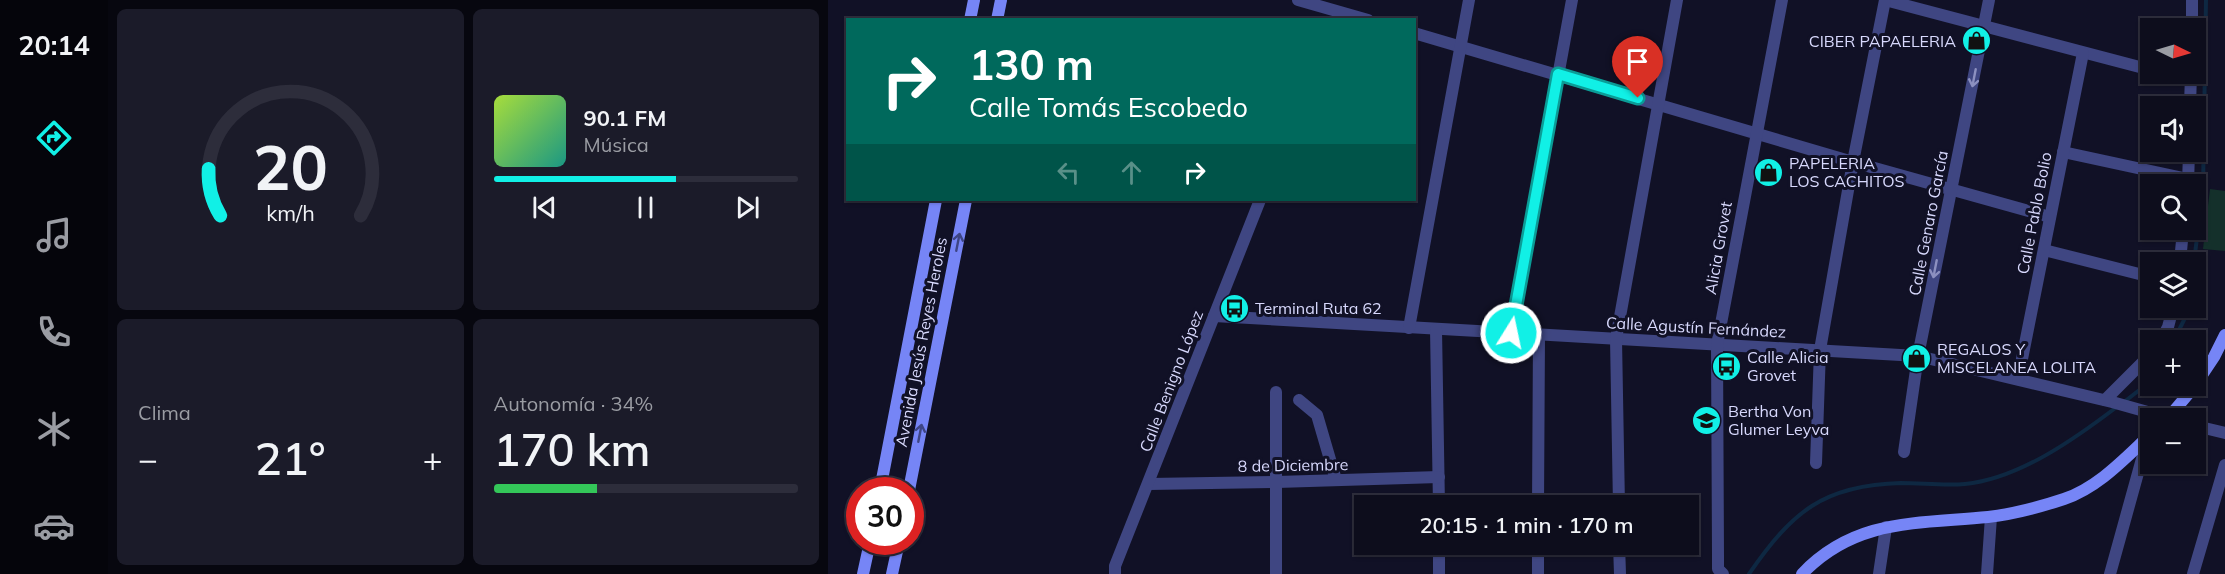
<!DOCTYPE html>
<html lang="es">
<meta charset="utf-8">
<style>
:root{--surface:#0d0d1c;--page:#1b1b29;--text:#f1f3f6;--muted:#9a9ca3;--line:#2d2d3b;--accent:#11f0e6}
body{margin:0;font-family:Mulish,sans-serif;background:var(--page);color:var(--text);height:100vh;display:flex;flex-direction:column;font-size:22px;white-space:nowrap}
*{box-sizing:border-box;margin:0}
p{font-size:20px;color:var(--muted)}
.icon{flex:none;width:33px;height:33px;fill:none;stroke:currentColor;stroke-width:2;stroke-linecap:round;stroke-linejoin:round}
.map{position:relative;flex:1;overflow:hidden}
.sheet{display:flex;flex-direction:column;gap:9px;padding:9px;background:#07070f;width:720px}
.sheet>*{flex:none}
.hud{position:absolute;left:18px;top:18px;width:570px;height:183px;border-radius:0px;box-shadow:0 2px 4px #0004,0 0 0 2px var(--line);background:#00695c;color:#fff;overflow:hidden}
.needle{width:39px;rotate:95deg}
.controls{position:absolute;left:1312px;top:18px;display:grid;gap:12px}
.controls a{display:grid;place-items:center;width:66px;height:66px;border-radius:0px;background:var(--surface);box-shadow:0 2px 4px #0004,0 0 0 2px var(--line);font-size:30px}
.speed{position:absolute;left:18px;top:477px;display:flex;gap:12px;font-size:30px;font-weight:700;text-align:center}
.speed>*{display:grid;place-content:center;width:78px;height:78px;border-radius:50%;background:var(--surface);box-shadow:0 2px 4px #0004,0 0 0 2px var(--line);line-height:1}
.speed .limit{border:9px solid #d22;background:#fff;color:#111}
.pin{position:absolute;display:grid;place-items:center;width:51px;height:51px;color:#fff;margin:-62px -26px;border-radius:50% 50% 50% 0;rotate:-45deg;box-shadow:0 0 6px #0007}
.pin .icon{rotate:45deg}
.me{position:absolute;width:66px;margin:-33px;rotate:10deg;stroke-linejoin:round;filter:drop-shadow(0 0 4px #0008)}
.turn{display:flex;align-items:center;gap:21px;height:126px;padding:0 24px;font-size:27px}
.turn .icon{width:78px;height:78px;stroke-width:2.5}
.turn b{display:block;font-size:42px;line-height:51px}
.lanes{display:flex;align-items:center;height:57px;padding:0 24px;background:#0003;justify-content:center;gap:30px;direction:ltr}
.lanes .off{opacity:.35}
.big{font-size:45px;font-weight:600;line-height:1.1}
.sheet .card{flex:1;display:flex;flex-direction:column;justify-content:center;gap:9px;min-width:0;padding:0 21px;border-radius:9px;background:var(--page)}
.sheet .dial{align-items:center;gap:0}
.dial svg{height:156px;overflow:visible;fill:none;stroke:var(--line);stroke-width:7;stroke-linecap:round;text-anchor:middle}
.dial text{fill:var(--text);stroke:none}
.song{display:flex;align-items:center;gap:18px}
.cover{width:72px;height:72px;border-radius:9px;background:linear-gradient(135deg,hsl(80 70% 55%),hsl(170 70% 35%))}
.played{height:6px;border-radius:3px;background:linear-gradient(90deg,var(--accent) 60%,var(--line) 60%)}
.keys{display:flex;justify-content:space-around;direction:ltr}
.heat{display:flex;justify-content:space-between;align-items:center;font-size:33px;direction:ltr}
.charge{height:9px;border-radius:4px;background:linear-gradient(90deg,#34c759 34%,var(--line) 0)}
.sheet .tiles{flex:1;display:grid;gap:9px;grid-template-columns:repeat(2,1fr)}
.trip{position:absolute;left:526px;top:495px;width:345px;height:60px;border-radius:0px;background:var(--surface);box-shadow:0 2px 4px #0004,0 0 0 2px var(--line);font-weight:600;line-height:60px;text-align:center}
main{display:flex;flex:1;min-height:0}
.tab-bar{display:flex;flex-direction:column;width:108px;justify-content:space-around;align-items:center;background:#05050b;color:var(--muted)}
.tab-bar .icon{width:42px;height:42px}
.tab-bar .current{color:var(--accent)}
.tab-bar b{font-size:27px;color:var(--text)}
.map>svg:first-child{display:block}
</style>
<main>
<nav class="tab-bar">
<b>20:14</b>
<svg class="icon current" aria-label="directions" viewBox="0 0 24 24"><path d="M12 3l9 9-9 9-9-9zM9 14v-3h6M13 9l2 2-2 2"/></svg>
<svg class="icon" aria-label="music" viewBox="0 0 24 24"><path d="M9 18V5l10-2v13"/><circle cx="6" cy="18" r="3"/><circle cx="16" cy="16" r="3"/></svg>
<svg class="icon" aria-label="phone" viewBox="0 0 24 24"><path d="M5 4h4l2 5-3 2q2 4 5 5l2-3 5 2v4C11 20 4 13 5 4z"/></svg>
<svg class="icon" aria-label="climate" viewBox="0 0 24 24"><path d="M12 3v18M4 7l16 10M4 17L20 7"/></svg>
<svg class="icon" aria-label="car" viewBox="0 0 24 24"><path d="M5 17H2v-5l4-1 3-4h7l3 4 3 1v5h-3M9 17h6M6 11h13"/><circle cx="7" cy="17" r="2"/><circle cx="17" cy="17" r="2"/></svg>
</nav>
<section class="sheet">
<div class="tiles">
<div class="card dial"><svg viewBox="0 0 100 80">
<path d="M14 69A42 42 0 1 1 86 69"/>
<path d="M14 69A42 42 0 0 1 8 45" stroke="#11f0e6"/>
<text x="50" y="56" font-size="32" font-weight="700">20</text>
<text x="50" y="72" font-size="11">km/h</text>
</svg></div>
<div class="card">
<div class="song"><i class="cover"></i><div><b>90.1 FM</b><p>Música</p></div></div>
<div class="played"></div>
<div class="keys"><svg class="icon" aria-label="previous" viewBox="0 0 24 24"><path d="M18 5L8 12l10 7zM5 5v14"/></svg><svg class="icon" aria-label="pause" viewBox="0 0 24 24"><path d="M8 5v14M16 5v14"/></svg><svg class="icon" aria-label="next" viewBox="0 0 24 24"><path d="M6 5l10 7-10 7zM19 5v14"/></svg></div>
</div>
<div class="card"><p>Clima</p>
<div class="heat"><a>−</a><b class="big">21°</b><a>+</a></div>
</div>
<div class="card"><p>Autonomía · 34%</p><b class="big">170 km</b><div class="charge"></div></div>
</div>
</section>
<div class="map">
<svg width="1397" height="574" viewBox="0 0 1397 574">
<rect width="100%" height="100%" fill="#111126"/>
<polygon fill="#14302b" points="1382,189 1397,191 1397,251 1375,249"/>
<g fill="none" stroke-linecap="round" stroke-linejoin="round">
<g stroke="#0e2842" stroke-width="4">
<polyline points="1366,262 1375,189 1378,0"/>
<polyline points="1346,340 1362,308"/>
<polyline points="1296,402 1314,388 1323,375"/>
<path d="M921 574C964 512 995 485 1073 483 1094 483 1116 486 1137 484 1191 479 1248 438 1290 406"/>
</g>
<g stroke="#3f4682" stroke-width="12">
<polyline points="470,0 540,20"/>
<polyline points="1057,0 1323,70"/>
<polyline points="1364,28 1364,0"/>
<polyline points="586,33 1025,162 1222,217"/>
<polyline points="1337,74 1363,80"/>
<polyline points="1362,106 1363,74"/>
<polyline points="1235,152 1360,179"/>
<polyline points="1360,184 1361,152"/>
<polyline points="1216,250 1323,277"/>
<polyline points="1352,262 1355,230"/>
<polyline points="386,316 1090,356 1284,402 1341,418"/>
<polyline points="581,328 641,0"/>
<polyline points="608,329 611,506"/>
<polyline points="683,333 744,0"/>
<polyline points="1333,340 1340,327 1345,308"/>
<polyline points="1190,379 1255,53"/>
<polyline points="471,400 489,415 508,480"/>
<polyline points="1277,400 1323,354"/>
<polyline points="1368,426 1397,433"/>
<polyline points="1076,452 1090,356 1161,0"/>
<polyline points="988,463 992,350 1025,162 1057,0"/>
<polyline points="321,484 449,482 611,477"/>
<polyline points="710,506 711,335"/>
<polyline points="791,506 788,339 849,0"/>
<polyline points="611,544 611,574"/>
<polyline points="791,544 792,574"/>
<polyline points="287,574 287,566 432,200"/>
<polyline points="448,574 448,392"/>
<polyline points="710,574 710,544"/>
<polyline points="895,574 890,569 890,555 889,345 954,0"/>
<polyline points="1051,574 1058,527"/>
<polyline points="1159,574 1163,517"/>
<polyline points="1282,574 1320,437"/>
<polyline points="1365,574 1397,465"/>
</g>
<g stroke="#7685f6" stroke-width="12">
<polyline points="142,20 146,0"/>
<polyline points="169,20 173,0"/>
<polyline points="1368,384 1386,357 1397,335"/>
<polyline points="1340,418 1367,386"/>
<polyline points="52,490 108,200"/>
<polyline points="81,490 138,200"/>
<polyline points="35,574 42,542"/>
<polyline points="64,574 71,542"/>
<path d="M974 574C1027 518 1090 524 1160 517 1185 514 1212 507 1236 499 1271 487 1297 458 1323 434"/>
</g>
</g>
<defs><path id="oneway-shaft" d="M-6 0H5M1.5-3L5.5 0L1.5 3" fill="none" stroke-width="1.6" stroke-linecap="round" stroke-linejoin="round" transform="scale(1.5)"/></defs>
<g stroke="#8c90c0">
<use href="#oneway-shaft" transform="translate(1146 78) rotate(101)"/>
<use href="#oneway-shaft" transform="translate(1107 269) rotate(101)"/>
</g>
<g stroke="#3e4584">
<use href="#oneway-shaft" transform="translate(130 242) rotate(-79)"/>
<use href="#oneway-shaft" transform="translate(92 433) rotate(-79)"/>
</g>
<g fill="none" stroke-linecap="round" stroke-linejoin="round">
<defs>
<polyline id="route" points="683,333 730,74 810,98"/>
</defs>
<use href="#route" stroke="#0b9c96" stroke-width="15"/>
<use href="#route" stroke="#11f0e6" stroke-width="10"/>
</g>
<defs>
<symbol id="shop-disc" viewBox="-11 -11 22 22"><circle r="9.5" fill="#11f0e6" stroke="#111126"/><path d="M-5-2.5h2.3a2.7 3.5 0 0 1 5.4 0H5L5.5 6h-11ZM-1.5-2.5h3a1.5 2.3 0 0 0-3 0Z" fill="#111"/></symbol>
<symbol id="bus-disc" viewBox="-11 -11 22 22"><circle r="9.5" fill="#11f0e6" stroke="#111126"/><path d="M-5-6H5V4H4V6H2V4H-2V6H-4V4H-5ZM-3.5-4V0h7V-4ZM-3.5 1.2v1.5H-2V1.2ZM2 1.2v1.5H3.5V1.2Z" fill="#111"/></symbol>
<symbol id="school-disc" viewBox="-11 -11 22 22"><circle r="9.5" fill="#11f0e6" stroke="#111126"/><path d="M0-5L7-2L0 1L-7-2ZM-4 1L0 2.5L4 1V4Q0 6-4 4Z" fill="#111"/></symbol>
</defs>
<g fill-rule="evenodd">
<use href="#shop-disc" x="1132" y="24" width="33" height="33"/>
<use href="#shop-disc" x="924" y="156" width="33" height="33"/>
<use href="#bus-disc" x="390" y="292" width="33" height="33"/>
<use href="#shop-disc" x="1072" y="342" width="33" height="33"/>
<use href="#bus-disc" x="882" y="350" width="33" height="33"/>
<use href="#school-disc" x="862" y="404" width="33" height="33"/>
</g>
<g text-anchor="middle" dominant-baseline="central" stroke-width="6" stroke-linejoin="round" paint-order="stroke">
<g font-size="16" fill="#d8d9fd" stroke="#111126" text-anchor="start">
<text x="1128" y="41" text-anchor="end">CIBER PAPAELERIA</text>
<text x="961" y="163">PAPELERIA<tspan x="961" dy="18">LOS CACHITOS</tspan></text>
<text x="427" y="308">Terminal Ruta 62</text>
<text x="1109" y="349">REGALOS Y<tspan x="1109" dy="18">MISCELANEA LOLITA</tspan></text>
<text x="919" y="357">Calle Alicia<tspan x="919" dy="18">Grovet</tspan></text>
<text x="900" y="411">Bertha Von<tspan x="900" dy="18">Glumer Leyva</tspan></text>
</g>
<g font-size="16" fill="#d8d9fd" stroke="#111126">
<text transform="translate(1206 213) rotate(-79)">Calle Pablo Bolio</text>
<text transform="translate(1100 223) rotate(-79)">Calle Genaro García</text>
<text transform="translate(890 248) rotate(-80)">Alicia Grovet</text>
<text transform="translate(868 327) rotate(3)">Calle Agustín Fernández</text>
<text transform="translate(93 342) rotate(-79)">Avenida Jesús Reyes Heroles</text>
<text transform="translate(343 381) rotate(-69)">Calle Benigno López</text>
<text transform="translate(465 465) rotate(-1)">8 de Diciembre</text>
</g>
</g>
</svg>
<div class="controls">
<a><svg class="needle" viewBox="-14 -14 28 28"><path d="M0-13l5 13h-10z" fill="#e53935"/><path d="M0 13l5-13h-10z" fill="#9a9ca3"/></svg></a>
<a><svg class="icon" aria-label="sound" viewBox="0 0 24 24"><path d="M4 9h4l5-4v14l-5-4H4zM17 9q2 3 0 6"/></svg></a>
<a><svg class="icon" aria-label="search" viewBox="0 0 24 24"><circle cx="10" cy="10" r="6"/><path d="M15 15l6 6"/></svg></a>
<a><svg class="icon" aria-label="layers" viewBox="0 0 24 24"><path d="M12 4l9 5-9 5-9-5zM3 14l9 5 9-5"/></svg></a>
<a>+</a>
<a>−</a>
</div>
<div class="speed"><div class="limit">30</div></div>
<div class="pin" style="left:810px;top:98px;background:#d93025"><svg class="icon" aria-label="arrive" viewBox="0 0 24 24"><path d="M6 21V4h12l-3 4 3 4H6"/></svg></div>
<svg class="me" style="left:683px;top:333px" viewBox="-20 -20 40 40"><circle r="17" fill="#11f0e6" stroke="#fff" stroke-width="3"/><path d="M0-11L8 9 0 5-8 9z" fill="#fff"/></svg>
<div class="trip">20:15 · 1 min · 170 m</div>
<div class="hud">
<div class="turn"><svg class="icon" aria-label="right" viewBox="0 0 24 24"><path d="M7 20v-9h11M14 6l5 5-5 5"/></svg><div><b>130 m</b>Calle Tomás Escobedo</div></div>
<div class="lanes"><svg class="icon off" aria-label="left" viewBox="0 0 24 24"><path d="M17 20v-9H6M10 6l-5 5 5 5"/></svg><svg class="icon off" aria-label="ahead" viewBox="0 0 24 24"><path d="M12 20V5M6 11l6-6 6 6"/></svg><svg class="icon" aria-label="right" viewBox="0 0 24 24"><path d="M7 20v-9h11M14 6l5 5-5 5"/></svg></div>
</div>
</div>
</main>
